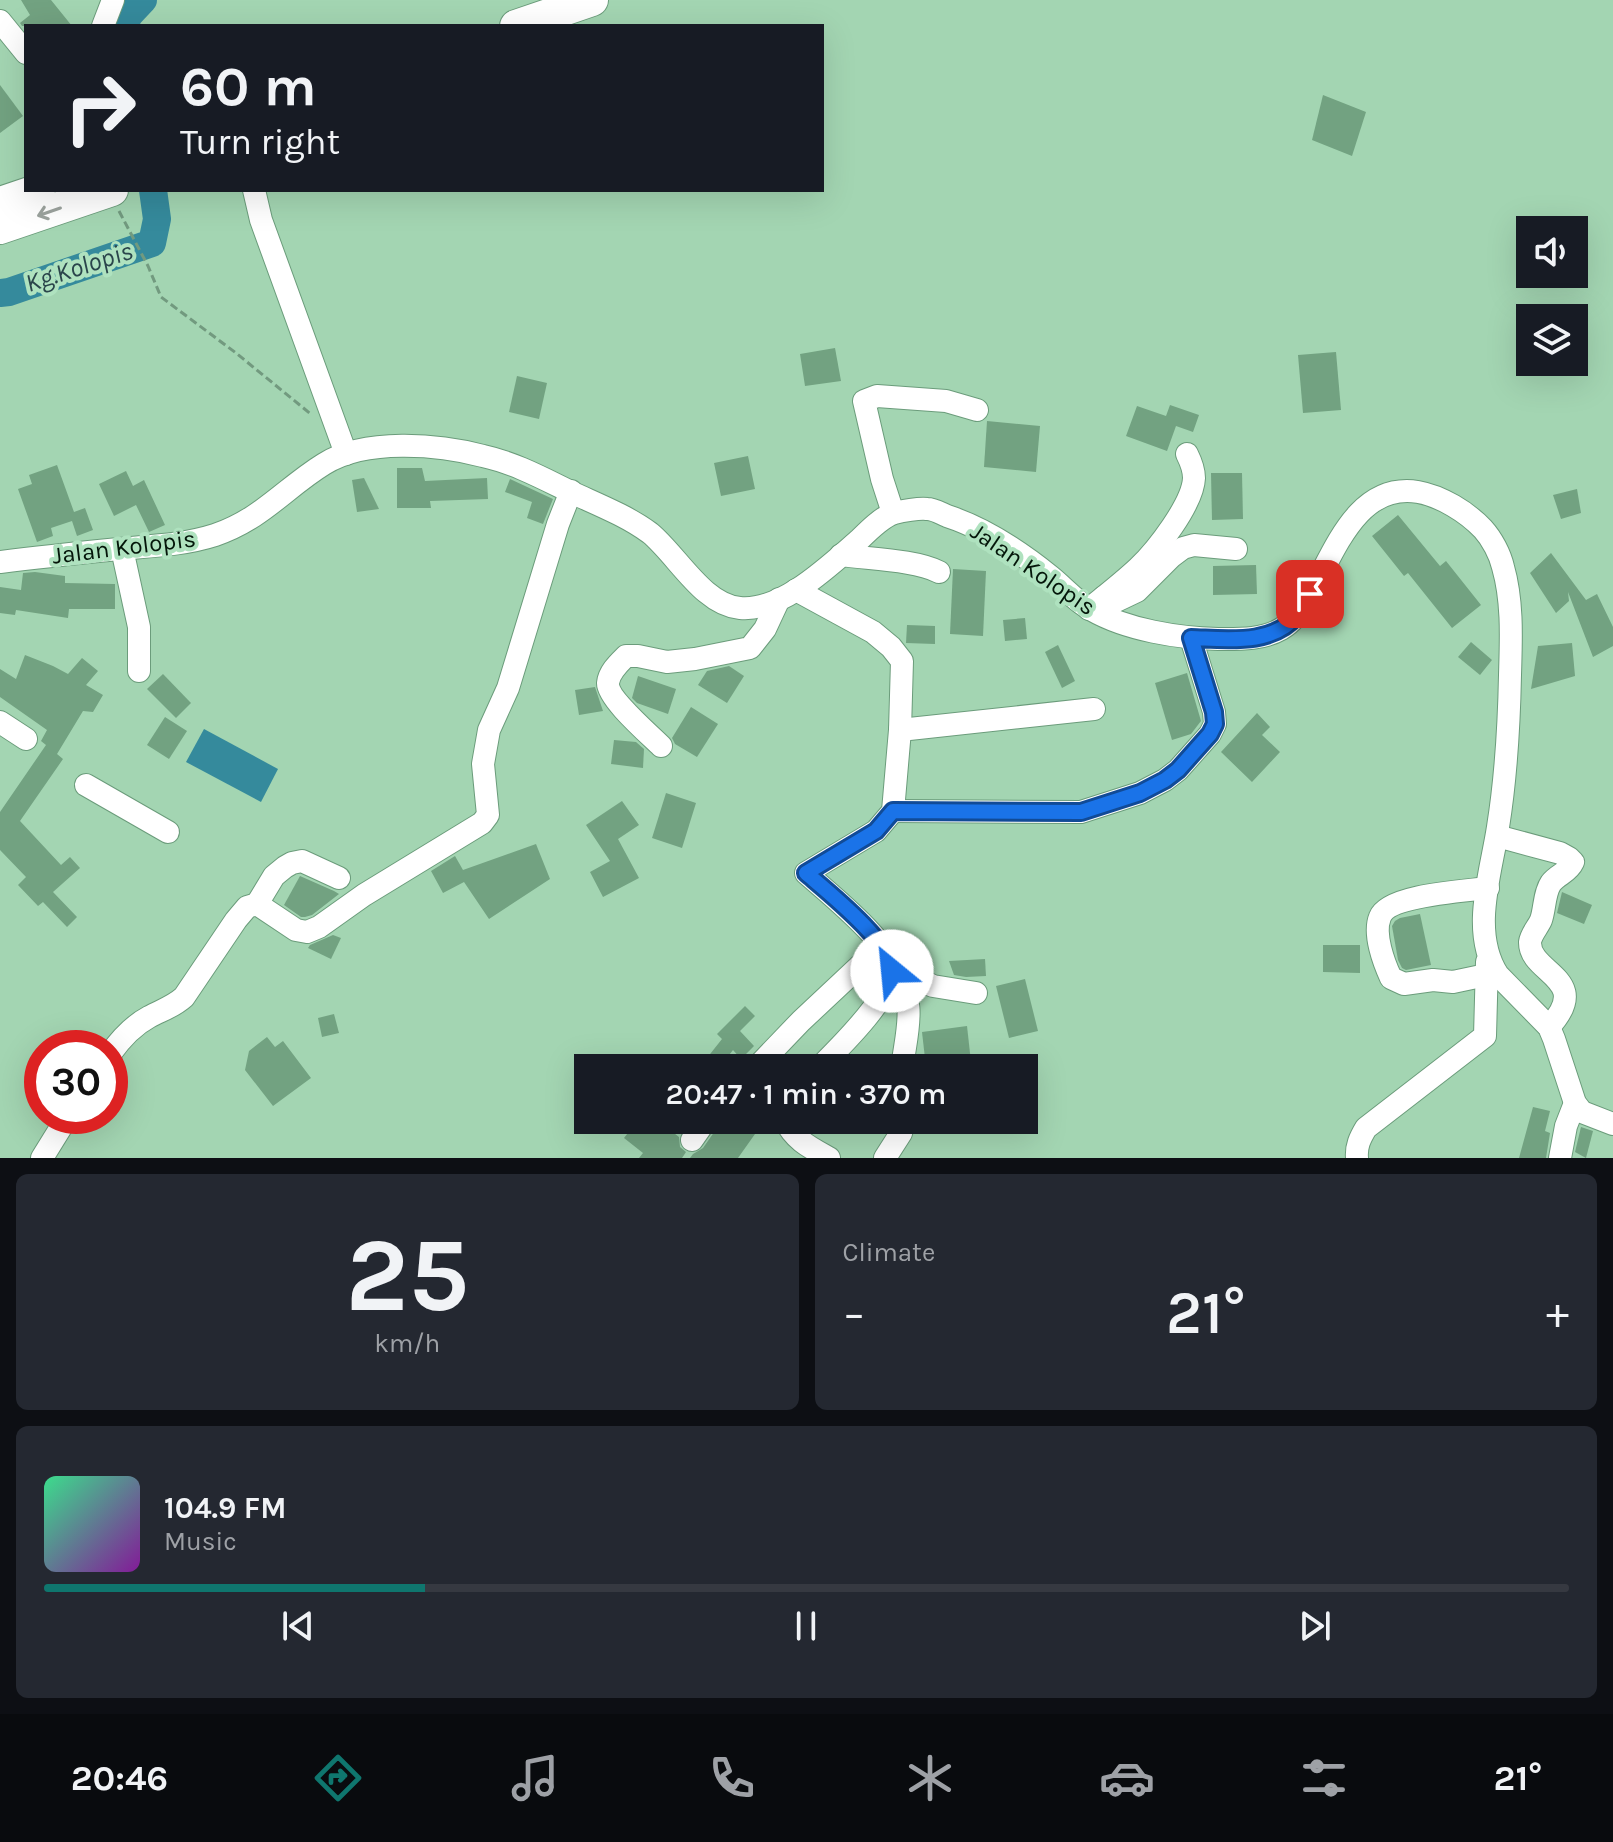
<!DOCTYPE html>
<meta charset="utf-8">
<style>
:root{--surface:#171b24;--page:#242831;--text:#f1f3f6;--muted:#9ea1a6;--line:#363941;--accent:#0f766e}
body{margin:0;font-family:Karla,sans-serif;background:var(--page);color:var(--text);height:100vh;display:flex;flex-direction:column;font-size:30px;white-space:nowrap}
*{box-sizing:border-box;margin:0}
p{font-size:26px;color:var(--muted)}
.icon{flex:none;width:44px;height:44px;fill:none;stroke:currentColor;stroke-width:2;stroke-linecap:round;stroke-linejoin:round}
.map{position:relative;height:1158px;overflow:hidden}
.sheet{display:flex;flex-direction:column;gap:16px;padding:16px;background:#0d0f14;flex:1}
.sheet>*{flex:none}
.top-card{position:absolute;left:24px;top:24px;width:800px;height:168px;border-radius:0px;box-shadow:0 8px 32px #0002;background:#171b24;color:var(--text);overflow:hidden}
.tools{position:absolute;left:1516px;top:216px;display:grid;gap:16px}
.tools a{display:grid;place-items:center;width:72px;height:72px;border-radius:0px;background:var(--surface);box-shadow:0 8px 32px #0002;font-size:40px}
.speed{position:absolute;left:24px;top:1030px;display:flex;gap:16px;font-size:40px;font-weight:700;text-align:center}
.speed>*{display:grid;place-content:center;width:104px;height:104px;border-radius:50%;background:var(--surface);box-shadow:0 8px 32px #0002;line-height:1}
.speed .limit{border:12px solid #d22;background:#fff;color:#111}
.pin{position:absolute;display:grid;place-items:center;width:68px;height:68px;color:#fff;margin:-34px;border-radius:16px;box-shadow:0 4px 12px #0006}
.me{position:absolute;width:88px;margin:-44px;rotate:332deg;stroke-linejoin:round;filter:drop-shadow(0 0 6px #0008)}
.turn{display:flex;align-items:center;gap:28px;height:168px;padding:0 24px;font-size:36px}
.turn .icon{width:104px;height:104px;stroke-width:2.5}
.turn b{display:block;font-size:56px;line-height:68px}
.big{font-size:60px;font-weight:600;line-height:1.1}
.sheet .widget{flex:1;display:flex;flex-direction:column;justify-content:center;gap:12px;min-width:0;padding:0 28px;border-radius:12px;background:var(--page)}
.sheet .dial{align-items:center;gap:0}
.dial b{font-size:104px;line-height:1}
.song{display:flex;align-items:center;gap:24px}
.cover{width:96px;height:96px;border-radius:12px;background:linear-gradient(135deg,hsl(150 70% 55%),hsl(290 70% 35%))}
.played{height:8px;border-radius:4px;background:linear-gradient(90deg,var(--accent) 25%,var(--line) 25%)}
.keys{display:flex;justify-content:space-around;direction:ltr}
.heat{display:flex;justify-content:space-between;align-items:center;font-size:44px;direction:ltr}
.sheet .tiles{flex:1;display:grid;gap:16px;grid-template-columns:1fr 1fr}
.widget:last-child{grid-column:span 2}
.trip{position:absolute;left:574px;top:1054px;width:464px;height:80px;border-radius:0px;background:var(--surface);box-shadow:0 8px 32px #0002;font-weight:600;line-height:80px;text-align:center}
.tabs{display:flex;height:128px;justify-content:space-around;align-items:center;background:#090b0e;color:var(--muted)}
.tabs .icon{width:56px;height:56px}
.tabs .on{color:var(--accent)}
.tabs b{font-size:36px;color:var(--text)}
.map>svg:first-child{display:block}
</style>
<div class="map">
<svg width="1613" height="1158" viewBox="0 0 1613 1158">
<rect width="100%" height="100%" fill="#a3d5b2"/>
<polygon fill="#358a9c" points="204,729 278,769 261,802 186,762"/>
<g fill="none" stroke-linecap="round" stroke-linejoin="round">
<g stroke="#358a9c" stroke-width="28">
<polyline points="126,26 127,17 143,0"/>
<polyline points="0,293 9,292 152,243 157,219 153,190"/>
</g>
</g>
<g fill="#72a281">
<polygon points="21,0 51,0 72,26 22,26 20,23 30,15"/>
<polygon points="0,85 23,116 0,133"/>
<polygon points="1323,95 1366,112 1352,156 1312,140"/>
<polygon points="835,348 841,381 805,386 800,354"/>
<polygon points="1336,352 1341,410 1303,413 1298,355"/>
<polygon points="517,376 547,383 539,419 509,412"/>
<polygon points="1170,405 1199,415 1193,432 1176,426 1167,451 1126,436 1137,406 1166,416"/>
<polygon points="987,421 1040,426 1036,472 984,467"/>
<polygon points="748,456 755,489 721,496 714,463"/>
<polygon points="57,465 74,512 85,508 93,530 77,536 72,521 51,528 53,536 37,542 18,489 32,484 29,475"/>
<polygon points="397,468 422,468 425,481 487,478 488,499 430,501 431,508 397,508"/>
<polygon points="126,471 133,486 144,480 165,525 149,532 136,505 114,516 99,484"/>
<polygon points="1211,473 1242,473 1243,519 1212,520"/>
<polygon points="364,478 379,509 357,512 352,480"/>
<polygon points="510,479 553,499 543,524 527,518 532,502 505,492"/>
<polygon points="1577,489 1581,513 1561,519 1553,495"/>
<polygon points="1398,515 1440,566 1446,561 1481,605 1452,628 1408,573 1404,576 1372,536"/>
<polygon points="1551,553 1586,600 1597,594 1613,627 1613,646 1593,657 1568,592 1569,601 1556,613 1530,573"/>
<polygon points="1256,565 1257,594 1213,595 1213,566"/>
<polygon points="953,569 986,571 983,636 950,634"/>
<polygon points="35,572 65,576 65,583 115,584 115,609 69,609 68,618 16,610 15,615 0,613 0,587 21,590 23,573"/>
<polygon points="1025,618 1027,639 1005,641 1003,620"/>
<polygon points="907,625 935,626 935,644 906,643"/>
<polygon points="1471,642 1492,660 1480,675 1458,657"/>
<polygon points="1572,643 1575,676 1531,689 1538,646"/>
<polygon points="1058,645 1075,681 1062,688 1045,652"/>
<polygon points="25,655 53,666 68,674 82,658 98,671 86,685 103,695 93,712 83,711 57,754 63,759 20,821 61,865 70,857 80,868 53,892 77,917 67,927 43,902 38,906 18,885 26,877 0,850 0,812 46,745 41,741 47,730 0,697 0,669 16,679"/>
<polygon points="729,666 744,676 727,703 698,685 707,671"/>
<polygon points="1187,673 1201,721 1191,734 1172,740 1155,683"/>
<polygon points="163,674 191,703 176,718 147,689"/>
<polygon points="638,676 676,689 668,714 637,703 632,698"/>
<polygon points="595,687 603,711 579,715 575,690"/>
<polygon points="691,707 718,724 697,757 675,744 672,738"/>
<polygon points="1257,713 1270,727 1262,735 1280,752 1252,782 1221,752"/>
<polygon points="165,717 187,731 169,759 147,745"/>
<polygon points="614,740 636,742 644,749 643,768 611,764"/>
<polygon points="666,793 696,803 682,848 652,838"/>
<polygon points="622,801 639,825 618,839 639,878 603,897 590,872 610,861 586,825"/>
<polygon points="536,844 550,879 489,919 464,882 443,893 431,871 455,856 463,870"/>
<polygon points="300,876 334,891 339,894 312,915 305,917 301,917 284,905"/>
<polygon points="1562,892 1592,905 1584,924 1557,913"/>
<polygon points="1420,914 1431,965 1406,970 1402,968 1398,960 1392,926 1395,921 1400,918"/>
<polygon points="333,935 341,938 331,959 308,948 310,945"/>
<polygon points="1323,945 1360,945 1360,973 1323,972"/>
<polygon points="985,959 986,976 966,977 954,975 949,961"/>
<polygon points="1025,979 1038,1031 1009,1038 996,986"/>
<polygon points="745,1006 755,1016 740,1031 754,1046 741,1059 733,1050 719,1068 699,1068 722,1039 717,1034"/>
<polygon points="334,1014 339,1033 322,1037 318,1018"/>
<polygon points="967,1026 971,1062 926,1067 922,1032"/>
<polygon points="267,1037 275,1047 283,1041 311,1078 273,1106 245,1070 249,1051"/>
<polygon points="1533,1107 1550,1111 1545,1131 1550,1133 1546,1158 1519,1158"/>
<polygon points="638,1120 657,1120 679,1137 680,1147 686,1152 682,1158 639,1158 643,1153 624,1138"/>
<polygon points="720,1120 736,1120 755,1134 738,1158 690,1158 693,1154 703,1148 717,1128"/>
<polygon points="1581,1127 1593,1131 1586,1158 1575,1152"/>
</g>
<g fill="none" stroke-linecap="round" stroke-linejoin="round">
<defs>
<g id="minor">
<polyline points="0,21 26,53"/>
<polyline points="103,26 113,0"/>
<polyline points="254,190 261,220 346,454"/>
<polyline points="893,513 882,479 864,401 877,396 946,401 977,410"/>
<polyline points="122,549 139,627 139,671"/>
<path d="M841 555C868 559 917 560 939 572"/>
<path d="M0 562C40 557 79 553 119 549 151 546 184 545 215 535 262 519 285 488 324 464 365 438 438 444 483 456 515 463 544 479 573 493 599 505 627 516 650 533 677 555 703 605 740 608 782 612 830 565 860 539 869 530 882 517 894 513 902 511 919 508 927 509 934 509 940 513 947 516 984 528 1019 551 1050 576 1064 587 1076 602 1092 610 1127 630 1178 638 1218 639 1239 639 1262 640 1281 629 1295 621 1301 609 1309 596 1334 554 1356 482 1418 492 1441 496 1467 512 1483 529 1492 539 1500 554 1503 567 1513 602 1511 640 1510 675 1509 726 1506 777 1498 827 1491 874 1470 932 1498 975L1549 1027 1554 1039 1575 1103 1582 1112 1613 1124"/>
<path d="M796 590 873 632 891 647 902 661 900 730 893 811 876 831 806 873C826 891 893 944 892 969 892 997 839 1048 819 1068"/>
<polyline points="1104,597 1116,601 1137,591 1171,557 1183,548 1194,545 1236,549"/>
<path d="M1089 609C1105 596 1122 583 1138 568 1156 551 1193 504 1194 478 1194 469 1191 462 1187 454"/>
<polyline points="0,722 26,739"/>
<polyline points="900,730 1094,709"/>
<path d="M661 746C650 735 607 698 608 683 609 672 619 663 626 656H638L667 662 695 659 750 648 765 629 779 599"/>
<polyline points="86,785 168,832"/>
<polyline points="893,811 1081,812 1140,793 1165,780 1178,770 1210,734 1215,724 1214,712 1191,638"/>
<path d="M1497 836 1560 853 1569 858 1573 862C1568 873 1558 874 1551 883 1544 893 1545 909 1541 920 1538 927 1531 934 1530 942 1529 974 1594 978 1549 1027"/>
<polyline points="257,904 296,930 307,932 319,927 364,895 482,823 488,815 483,764 489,730 508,688 558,524 571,491"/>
<polyline points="893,967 933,986 976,993"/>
<path d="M892 971C919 999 906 1033 902 1068"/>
<path d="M1486 975 1453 982 1433 980 1404 984 1391 978C1384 963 1373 934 1380 917 1388 895 1466 891 1488 888"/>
<path d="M110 1054C120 1040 134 1025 149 1017 162 1010 173 1007 184 997L236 920 247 907 257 904 274 876 285 867 292 863 302 861 339 878"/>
<polyline points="756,1068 801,1021 881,946"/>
<path d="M785 1120C794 1140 811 1148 829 1158"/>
<polyline points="692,1140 706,1120"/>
<polyline points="42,1158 68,1116"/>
<polyline points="885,1158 901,1133 905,1120"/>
<path d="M1357 1158C1356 1146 1360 1138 1366 1128L1485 1036 1487 962"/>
<polyline points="1560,1158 1566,1126 1575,1103"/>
</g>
<g id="highway">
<polyline points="516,26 592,0"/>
<polyline points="0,203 39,190"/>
<polyline points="0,228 112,190"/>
</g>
</defs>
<use href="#minor" stroke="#6b9c7b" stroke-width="24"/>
<use href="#highway" stroke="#6b9c7b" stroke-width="34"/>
<polyline stroke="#729a7f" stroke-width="3" stroke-dasharray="8 4" stroke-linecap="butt" points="119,211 148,266 161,297 236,353 312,415"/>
<use href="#minor" stroke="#fff" stroke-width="22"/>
<use href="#highway" stroke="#fff" stroke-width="32"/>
</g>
<defs><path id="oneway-shaft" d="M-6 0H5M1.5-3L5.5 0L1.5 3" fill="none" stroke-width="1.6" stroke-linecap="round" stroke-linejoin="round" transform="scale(2)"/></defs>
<use stroke="#9ba29d" href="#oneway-shaft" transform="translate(49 212) rotate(161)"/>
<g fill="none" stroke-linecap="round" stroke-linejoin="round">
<defs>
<path id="route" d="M892 971C892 943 828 892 806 873L876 831 893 811 1081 812 1140 793 1165 780 1178 770 1210 734 1215 724 1214 712 1191 638C1226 639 1273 646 1297 615 1302 609 1306 601 1310 594"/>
</defs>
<use href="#route" stroke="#114b97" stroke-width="20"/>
<use href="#route" stroke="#1a73e8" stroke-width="14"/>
</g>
<g text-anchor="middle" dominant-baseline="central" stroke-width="8" stroke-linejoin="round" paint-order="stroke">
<g font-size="24" fill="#04160a" stroke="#afe2bf">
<text transform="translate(124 547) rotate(-7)">Jalan Kolopis</text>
<text transform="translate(1033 569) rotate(34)">Jalan Kolopis</text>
</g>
<g font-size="26" font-style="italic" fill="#2a454b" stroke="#afe2bf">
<text transform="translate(79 267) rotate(-18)">Kg.Kolopis</text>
</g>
</g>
</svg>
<div class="tools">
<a><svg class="icon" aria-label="sound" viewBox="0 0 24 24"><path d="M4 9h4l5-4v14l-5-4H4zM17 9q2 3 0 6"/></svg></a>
<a><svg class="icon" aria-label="layers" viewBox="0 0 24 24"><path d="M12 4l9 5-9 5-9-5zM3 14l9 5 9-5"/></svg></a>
</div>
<div class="speed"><div class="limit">30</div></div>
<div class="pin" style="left:1310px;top:594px;background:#d93025"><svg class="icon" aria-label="arrive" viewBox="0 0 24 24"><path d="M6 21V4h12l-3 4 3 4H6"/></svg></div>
<svg class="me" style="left:892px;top:971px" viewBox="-20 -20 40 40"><circle r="19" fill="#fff"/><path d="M0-13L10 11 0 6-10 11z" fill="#1a73e8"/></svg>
<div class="trip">20:47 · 1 min · 370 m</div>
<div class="top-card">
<div class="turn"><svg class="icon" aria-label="right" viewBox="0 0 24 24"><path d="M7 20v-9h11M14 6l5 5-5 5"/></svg><div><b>60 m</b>Turn right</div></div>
</div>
</div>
<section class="sheet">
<div class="tiles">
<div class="widget dial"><b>25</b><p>km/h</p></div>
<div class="widget"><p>Climate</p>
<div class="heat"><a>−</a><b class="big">21°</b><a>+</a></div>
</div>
<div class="widget">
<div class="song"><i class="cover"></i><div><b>104.9 FM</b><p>Music</p></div></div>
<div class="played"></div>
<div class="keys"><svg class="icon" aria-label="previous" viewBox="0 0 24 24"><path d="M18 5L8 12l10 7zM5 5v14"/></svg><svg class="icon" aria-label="pause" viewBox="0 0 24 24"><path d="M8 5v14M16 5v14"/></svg><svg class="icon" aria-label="next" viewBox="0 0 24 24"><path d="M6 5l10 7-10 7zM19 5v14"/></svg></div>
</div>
</div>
</section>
<nav class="tabs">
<b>20:46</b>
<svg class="icon on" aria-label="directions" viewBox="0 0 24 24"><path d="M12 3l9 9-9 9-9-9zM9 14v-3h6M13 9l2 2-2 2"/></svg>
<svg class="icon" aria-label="music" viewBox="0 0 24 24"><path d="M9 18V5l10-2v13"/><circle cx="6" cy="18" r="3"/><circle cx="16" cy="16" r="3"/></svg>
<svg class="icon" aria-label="phone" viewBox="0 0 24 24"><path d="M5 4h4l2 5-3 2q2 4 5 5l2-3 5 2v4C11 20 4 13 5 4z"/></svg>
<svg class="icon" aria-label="climate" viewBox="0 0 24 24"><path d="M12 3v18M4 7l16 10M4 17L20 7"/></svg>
<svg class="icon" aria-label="car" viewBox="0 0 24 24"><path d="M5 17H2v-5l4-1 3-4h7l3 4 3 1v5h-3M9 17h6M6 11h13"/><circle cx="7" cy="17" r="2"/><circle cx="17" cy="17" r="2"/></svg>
<svg class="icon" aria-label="filters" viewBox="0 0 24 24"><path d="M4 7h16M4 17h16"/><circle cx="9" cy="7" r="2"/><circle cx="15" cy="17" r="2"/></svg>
<b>21°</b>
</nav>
